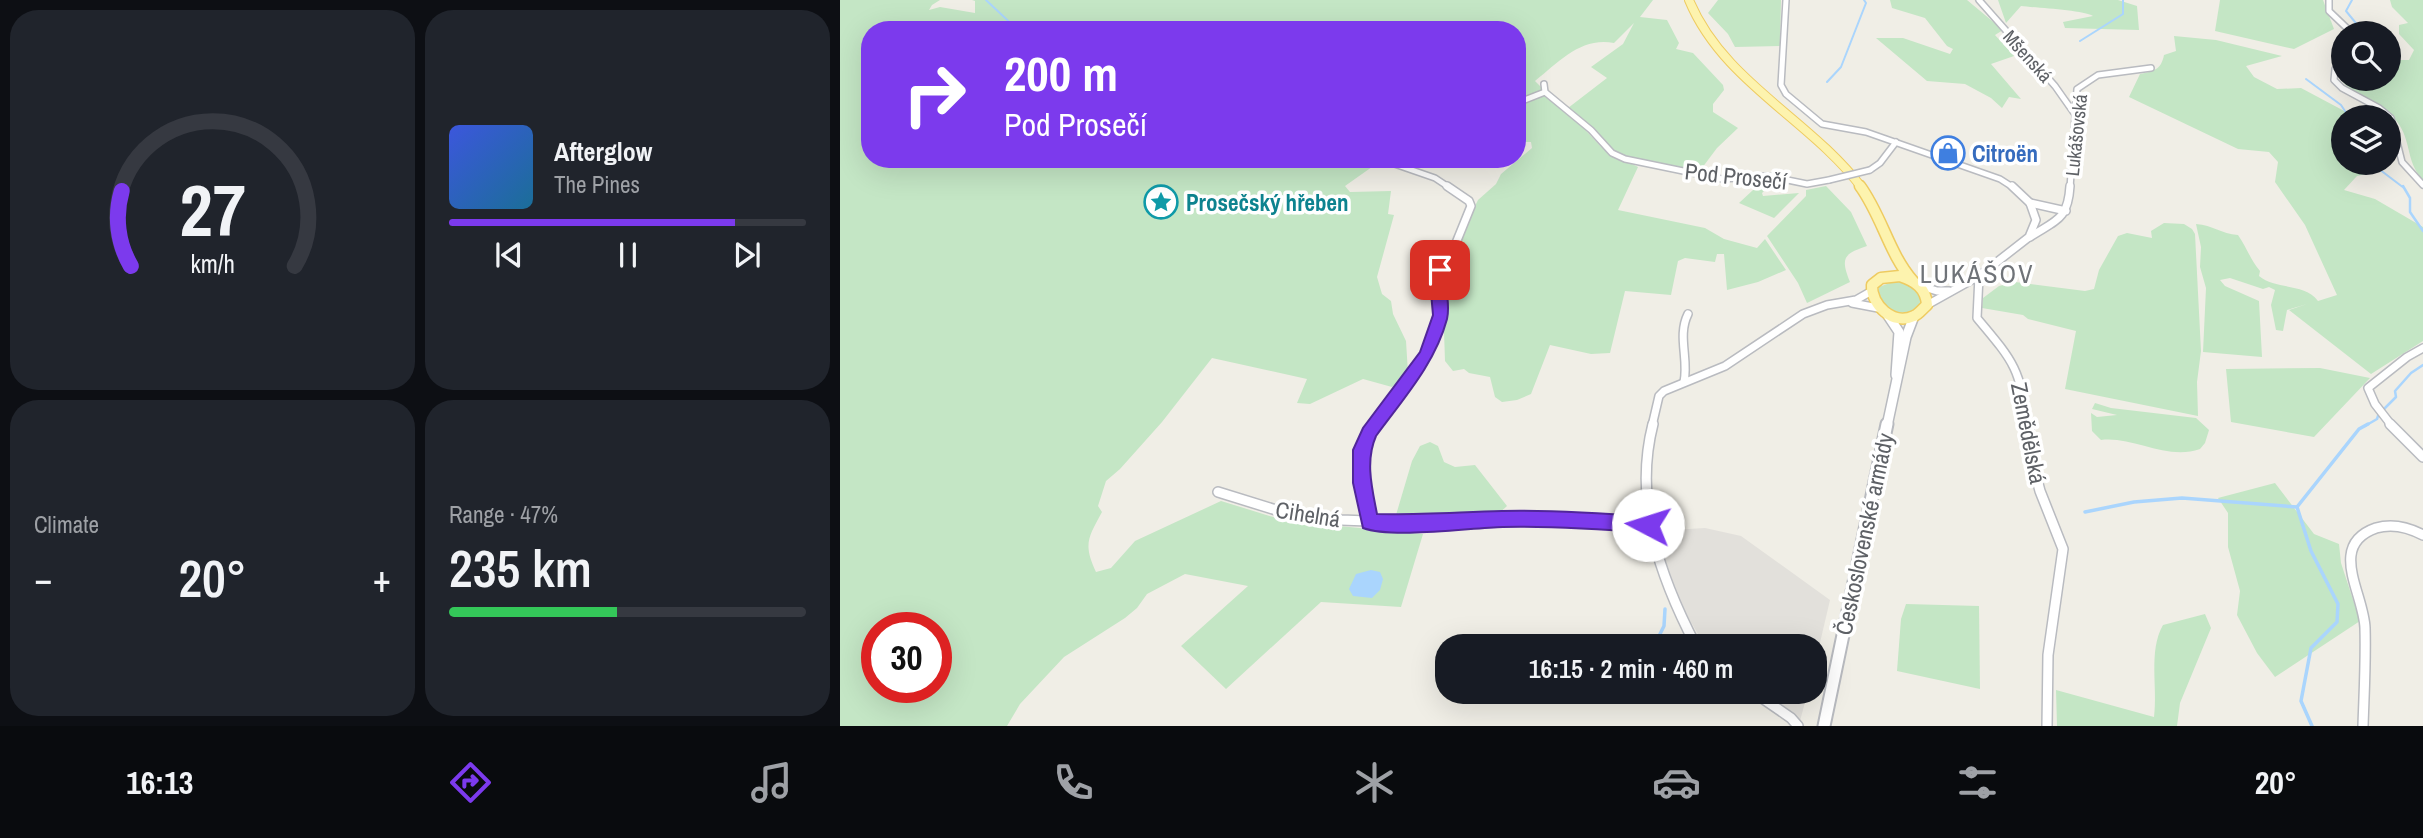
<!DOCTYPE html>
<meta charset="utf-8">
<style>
:root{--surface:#171b24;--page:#20242c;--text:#f1f3f6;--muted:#9ea1a6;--line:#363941;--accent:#7c3aed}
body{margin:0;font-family:"Archivo Narrow",sans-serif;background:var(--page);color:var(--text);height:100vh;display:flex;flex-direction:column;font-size:26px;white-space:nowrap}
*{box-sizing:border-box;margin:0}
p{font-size:23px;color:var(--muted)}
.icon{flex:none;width:38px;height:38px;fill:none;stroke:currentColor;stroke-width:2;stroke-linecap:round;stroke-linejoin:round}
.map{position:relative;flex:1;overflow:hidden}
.panel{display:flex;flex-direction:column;gap:10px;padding:10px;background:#0d0f14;width:840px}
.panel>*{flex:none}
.top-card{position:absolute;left:21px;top:21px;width:665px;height:147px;border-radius:28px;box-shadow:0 7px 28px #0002;background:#7c3aed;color:#fff;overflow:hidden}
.controls{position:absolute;left:1491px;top:21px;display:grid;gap:14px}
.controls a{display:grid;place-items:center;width:70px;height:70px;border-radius:50%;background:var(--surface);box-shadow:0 7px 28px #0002;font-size:35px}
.speed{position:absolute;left:21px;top:612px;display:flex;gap:14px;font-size:35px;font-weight:700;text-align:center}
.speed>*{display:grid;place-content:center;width:91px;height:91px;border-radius:50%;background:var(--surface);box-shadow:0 7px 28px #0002;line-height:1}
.speed .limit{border:10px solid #d22;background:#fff;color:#111}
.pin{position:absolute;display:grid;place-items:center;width:60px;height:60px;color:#fff;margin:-30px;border-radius:14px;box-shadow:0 4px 10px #0006}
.me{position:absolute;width:77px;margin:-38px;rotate:275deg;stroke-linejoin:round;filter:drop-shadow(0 0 5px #0008)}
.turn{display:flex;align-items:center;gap:24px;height:147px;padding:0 28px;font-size:32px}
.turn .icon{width:91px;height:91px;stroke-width:2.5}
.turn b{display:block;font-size:49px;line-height:60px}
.big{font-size:52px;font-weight:600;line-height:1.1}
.panel .tile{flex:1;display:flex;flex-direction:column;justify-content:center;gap:10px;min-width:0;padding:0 24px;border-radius:28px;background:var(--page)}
.panel .dial{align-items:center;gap:0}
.dial svg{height:182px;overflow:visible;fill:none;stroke:var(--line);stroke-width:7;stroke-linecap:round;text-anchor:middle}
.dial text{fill:var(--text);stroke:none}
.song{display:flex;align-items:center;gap:21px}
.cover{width:84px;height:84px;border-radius:10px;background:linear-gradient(135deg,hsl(230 70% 55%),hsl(200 70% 35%))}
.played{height:7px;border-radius:4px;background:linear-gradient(90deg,var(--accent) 80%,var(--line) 80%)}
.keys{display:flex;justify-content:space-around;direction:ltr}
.heat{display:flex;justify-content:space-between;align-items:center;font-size:38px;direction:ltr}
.charge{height:10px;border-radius:5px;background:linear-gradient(90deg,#34c759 47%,var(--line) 0)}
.panel .tiles{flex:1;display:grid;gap:10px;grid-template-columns:repeat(2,1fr)}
.trip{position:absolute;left:595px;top:634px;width:392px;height:70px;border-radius:28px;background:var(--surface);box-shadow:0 7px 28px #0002;font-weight:600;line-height:70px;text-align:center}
.tab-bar{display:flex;height:112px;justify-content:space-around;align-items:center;background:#090b0e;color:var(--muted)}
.tab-bar .icon{width:49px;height:49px}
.tab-bar .on{color:var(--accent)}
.tab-bar b{font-size:32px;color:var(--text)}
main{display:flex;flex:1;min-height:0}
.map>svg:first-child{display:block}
</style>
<main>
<section class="panel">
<div class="tiles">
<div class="tile dial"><svg viewBox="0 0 100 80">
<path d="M14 69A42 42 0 1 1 86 69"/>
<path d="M14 69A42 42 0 0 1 10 36" stroke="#7c3aed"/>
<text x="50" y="56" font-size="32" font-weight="700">27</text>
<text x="50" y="72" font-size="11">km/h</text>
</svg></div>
<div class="tile">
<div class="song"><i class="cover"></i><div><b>Afterglow</b><p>The Pines</p></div></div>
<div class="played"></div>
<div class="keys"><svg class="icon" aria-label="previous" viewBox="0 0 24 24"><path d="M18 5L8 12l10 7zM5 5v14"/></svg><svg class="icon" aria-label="pause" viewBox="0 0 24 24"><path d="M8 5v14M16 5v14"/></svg><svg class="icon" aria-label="next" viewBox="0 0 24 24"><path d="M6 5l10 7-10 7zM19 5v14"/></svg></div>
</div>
<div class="tile"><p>Climate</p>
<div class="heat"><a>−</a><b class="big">20°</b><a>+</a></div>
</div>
<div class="tile"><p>Range · 47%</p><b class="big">235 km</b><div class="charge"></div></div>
</div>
</section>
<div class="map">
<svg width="1583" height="726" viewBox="0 0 1583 726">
<rect width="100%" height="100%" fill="#f0eee6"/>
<g fill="#e2e0db">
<polygon points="865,528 901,536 990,600 975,664 975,646 865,646 838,600 818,546 832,530"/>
<polygon points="919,691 968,691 960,721"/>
</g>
<g fill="#c4e6c5" fill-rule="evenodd">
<path d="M0 0H100L92 5 89 10 100 7 135 13V1L132 0H813L800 17 827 20 839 43 836 49 853 53 883 85 884 90 873 104V112L898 128 877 148 859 172 793 160 773 151 728 108 767 78 751 67 783 44 794 23 774 43C741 37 720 61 695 81L703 89 677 101V30H30V159H535L539 162 505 186 510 192 551 191 548 214 554 215 537 277 542 294 551 301 553 314 566 341 568 373 552 387 523 379 470 404 457 403 467 379 372 358 322 422 280 469 266 481 258 506 262 512C248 538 243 544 256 572L271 568 295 541 381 501 446 521 583 534 561 607 481 602 386 689 341 646 408 586 345 574 307 594 297 608 285 618 224 657 180 704 167 726H0ZM37 628H96V688H37Z"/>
<polygon points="878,0 941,0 940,46 895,47 888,34 868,13"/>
<polygon points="1050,0 1127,0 1163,30 1155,35 1174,56 1151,64 1181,99 1169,97 1162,108 1151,98 1125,84 1087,81 1036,38 1063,38 1110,54 1113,49 1107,46 1085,18 1052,8"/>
<path d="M1158 0H1278L1297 6 1299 30 1225 28 1223 22 1253 16C1243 10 1197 8 1181 6L1166 23Z"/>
<polygon points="1380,0 1483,0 1494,29 1454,49 1375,31"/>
<path d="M1550 0H1583V180C1567 164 1571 144 1560 126 1547 103 1516 99 1500 79L1501 70 1503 79H1549V60H1569L1574 50 1559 34V25L1568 23 1552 7Z"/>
<path d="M1334 36 1376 40 1442 56 1406 66 1414 77 1437 89 1461 88 1508 113V117H1503V163H1529L1535 172 1517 176 1504 190 1535 199 1583 227V341L1531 374 1449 310 1467 304 1447 310 1443 331 1436 330 1431 305 1435 290 1429 287 1423 289 1390 278 1380 280 1385 286 1419 301 1422 357 1363 352 1366 288 1360 267 1361 247 1356 224C1373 225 1381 234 1398 235 1407 248 1410 259 1420 271L1419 276C1436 290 1465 283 1478 301L1497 295 1465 225 1435 182 1438 162 1429 152 1398 149 1289 97 1300 74C1314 71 1321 70 1324 55L1336 51Z"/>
<path d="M700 96C723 98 750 138 767 152 776 160 788 161 798 167L778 210 865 228 884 239 917 248 925 239 946 270 918 282 887 290 884 254H877L875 262 845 258 838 261 831 295 785 291 770 353 751 354 710 345 691 394 677 400 662 402 655 397 650 377 629 373 624 369 613 371 605 361 602 272 638 200 656 184 661 174 692 148 691 142H677V105Z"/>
<polygon points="926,178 943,181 943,184 927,188 922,193 923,196 959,193 934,218 899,203"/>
<path d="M986 186 1011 212 1027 246C1004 254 1000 257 1010 282L967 303 958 283 927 236 966 196V190Z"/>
<polygon points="1324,223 1344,224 1352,229 1355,234 1361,351 1357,382 1358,416 1225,389 1236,331 1188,319 1183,315 1142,308 1143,298 1159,286 1175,282 1245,291 1254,289 1259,270 1278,236 1287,233 1312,238 1311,231"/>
<path d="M1055 281C1067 282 1075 287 1081 297L1079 307C1064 318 1052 312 1039 301V287Z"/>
<polygon points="1480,368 1530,378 1474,437 1391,422 1386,369"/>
<path d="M1255 403 1271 408 1356 418 1369 430 1365 443 1360 449C1327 461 1293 436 1261 440L1252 431 1251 413 1257 417 1277 415 1252 409Z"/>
<path d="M590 442 598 446 604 462 615 467 635 465 667 506 655 517C619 519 593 522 556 515L572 461 580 446Z"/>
<polygon points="1435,483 1474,534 1499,544 1501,563 1520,621 1435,677 1417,653 1397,615 1400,591 1388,547 1388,513 1378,498"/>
<polygon points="1066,604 1139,606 1140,689 1057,671 1061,619"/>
<path d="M1365 614 1371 628 1340 703 1337 726H1217L1216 690 1314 717C1318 688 1308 651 1323 625Z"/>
</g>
<polygon fill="#aad5fd" points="531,570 540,572 543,579 540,590 532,598 513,596 509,589 516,574"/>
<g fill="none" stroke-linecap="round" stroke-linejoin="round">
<g stroke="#aad5fd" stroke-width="2">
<polyline points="146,0 178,30"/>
<polyline points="1512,0 1506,11 1524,33"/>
<polyline points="1240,41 1283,14 1283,0"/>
<polyline points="1466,79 1501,105 1509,117"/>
<polyline points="987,82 1001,67 1026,3 1024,0"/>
<polyline points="1531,163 1564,188"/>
</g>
<g stroke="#aad5fd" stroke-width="2.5">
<polyline points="1563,186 1570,198 1570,212 1583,231"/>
<polyline points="1544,409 1556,397 1555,391 1571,373 1583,365"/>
<polyline points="1525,426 1537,419 1539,413"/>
</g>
<g stroke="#aad5fd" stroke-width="3.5">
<polyline points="1245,512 1294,502 1342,498 1457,507"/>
<polyline points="814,646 824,626 825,609"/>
<polyline points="1472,726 1461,701 1471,648 1497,622 1498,604 1471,551 1457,507 1519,429 1528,424"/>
</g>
<defs>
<g id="street-far2">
<polyline points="946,0 941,85 946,94 982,124 1026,132 1160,179 1174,188"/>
<polyline points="1139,0 1215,86 1234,113"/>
<polyline points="1489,0 1489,11 1512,33"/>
<polyline points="1503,59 1495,69 1494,80 1502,88 1539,108 1551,118 1562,162 1583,185"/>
<polyline points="704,84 705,92 751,130 772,153 785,159 882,179 928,176 967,184 989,180"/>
<polyline points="677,103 705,92"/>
<polyline points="540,159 595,178 610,188"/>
<polyline points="1030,170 1040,163 1056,142"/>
<polyline points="1230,188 1237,89 1258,75 1311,68"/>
</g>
<g id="street-far1">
<polyline points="1190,203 1226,211"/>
<path d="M1190 237C1216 220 1228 220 1230 186"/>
<path d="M1139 276 1137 318C1174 362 1180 368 1188 426"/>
<polyline points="1081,286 1097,291 1109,291"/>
<polyline points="1012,303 1038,308"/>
<polyline points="1087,305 1139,276 1189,237 1196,220 1190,203 1172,186"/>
<path d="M844 382C849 359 837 336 848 314"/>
<polyline points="535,426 587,355 600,315 598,275 616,243 631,206 629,201 607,186"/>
<polyline points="812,426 819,396 824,391 885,366 963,314 987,305 1016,300 1030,292"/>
<polyline points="1552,426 1535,404 1528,388 1567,357 1583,348"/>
</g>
<g id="street">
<path d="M813 424C793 502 820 577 856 646"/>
<polyline points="1188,424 1193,465 1200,491 1223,549 1208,655 1207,726"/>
<polyline points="1550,424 1583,457"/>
<polyline points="378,492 436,510 501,520 554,522 700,519 808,525"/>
<path d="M529 522C523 486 512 455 536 424"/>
<polyline points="912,691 951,718 958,726"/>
<path d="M1523 726C1524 694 1526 661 1525 628 1524 594 1487 545 1536 528 1553 523 1568 527 1583 535"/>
</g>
<g id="secondary-far1">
<polyline points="1047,314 1059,332 1056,375"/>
<polyline points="1047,426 1066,337 1074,316"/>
</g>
<polyline id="secondary" points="984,726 1047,424"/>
<path id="primary-far1" d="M849 0C883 82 970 119 1022 188"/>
<g id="primary">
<path d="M1020 186C1042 216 1049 254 1073 281"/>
<path d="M1060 276C1075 281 1086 288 1087 305 1083 308 1079 314 1074 316 1053 326 1031 305 1032 285L1041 278Z"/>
</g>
</defs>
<use href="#street-far2" stroke="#b9bbc0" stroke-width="8"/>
<use href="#street-far1" stroke="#b9bbc0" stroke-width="10"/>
<use href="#street" stroke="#b9bbc0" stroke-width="12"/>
<use href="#secondary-far1" stroke="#b8babf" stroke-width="12"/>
<use href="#secondary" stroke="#b8babf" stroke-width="15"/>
<use href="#primary-far1" stroke="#eecb61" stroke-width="10"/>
<use href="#primary" stroke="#eecb61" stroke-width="13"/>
<use href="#street-far2" stroke="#fff" stroke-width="5"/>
<use href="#street-far1" stroke="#fff" stroke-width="7"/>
<use href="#street" stroke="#fff" stroke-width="9"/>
<use href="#secondary-far1" stroke="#fff" stroke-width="9"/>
<use href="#secondary" stroke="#fff" stroke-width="11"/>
<use href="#primary-far1" stroke="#fdf3ae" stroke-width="8"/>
<use href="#primary" stroke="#fdf3ae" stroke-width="10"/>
<defs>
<polyline id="street-bridge" points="989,180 1030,170"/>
</defs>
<use href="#street-bridge" stroke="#b9bbc0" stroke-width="8" stroke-linecap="butt"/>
<use href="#street-bridge" stroke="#fff" stroke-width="5"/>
</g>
<path fill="#7c3aed" stroke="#51269a" stroke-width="2" d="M600 264 608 270C603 286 611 303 607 319 595 364 563 399 536 436 525 461 532 488 537 514 579 515 620 512 662 511 710 510 760 513 808 517L815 519 817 525 815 531 808 533C760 529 711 526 663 527 628 528 553 539 523 528L513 483V450L523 428 580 352 593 315 590 281 595 266Z"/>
<defs>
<symbol id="shop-ring" viewBox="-11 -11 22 22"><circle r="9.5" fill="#fff" stroke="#3f7fe0" stroke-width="1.5"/><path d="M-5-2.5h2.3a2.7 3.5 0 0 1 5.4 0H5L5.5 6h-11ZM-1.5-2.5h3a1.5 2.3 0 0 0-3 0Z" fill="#3f7fe0"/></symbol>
<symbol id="sight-ring" viewBox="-11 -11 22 22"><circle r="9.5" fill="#fff" stroke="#0f9aa8" stroke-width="1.5"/><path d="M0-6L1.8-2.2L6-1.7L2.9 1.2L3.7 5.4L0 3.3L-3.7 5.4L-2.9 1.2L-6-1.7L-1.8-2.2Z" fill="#0f9aa8"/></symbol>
</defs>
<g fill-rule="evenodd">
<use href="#shop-ring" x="1089" y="134" width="38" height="38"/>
<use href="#sight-ring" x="302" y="183" width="38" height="38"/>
</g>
<g text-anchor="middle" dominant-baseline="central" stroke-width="7" stroke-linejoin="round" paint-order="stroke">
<g font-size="19" fill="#5e6166" stroke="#fff">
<text transform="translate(1188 56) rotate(48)">Mšenská</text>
<text transform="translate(1236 135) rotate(-84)">Lukášovská</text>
</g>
<g font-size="23" font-weight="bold" fill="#366cbe" stroke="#fff" text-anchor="start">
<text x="1132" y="153">Citroën</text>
</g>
<g font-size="23" fill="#5e6166" stroke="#fff">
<text transform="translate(896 176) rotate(6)">Pod Prosečí</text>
<text transform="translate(1189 433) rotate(79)">Zemědělská</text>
<text transform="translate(468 514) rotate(9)">Cihelná</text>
<text transform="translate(1024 534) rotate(-78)">Československé armády</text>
</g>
<g font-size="23" font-weight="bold" fill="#0d838f" stroke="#fff" text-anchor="start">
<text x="346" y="202">Prosečský hřeben</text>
</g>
<g font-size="26" letter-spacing="2" fill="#6f7378" stroke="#fff">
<text x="1137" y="273">LUKÁŠOV</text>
</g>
</g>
</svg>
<div class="controls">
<a><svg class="icon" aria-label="search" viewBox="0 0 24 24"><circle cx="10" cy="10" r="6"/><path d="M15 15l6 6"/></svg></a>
<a><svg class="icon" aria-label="layers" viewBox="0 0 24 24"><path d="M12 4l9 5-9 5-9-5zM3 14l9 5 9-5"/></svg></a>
</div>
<div class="speed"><div class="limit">30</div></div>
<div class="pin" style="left:600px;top:270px;background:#d93025"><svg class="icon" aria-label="arrive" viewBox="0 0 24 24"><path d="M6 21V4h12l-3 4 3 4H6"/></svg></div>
<svg class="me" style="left:808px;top:525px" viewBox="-20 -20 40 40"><circle r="19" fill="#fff"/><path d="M0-13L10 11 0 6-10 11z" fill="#7c3aed"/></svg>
<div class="trip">16:15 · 2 min · 460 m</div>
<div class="top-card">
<div class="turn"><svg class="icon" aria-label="right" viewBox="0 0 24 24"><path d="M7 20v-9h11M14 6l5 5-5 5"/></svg><div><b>200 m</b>Pod Prosečí</div></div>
</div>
</div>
</main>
<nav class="tab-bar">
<b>16:13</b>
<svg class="icon on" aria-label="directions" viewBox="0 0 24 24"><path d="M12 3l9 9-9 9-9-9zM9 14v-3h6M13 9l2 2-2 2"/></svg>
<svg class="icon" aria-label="music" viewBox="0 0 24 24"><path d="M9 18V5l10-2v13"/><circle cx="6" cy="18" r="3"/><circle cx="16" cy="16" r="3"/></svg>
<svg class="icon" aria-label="phone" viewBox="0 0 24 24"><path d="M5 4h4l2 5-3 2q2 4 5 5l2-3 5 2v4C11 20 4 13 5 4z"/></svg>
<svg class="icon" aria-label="climate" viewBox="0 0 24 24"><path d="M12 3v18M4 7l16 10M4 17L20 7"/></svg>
<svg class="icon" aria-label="car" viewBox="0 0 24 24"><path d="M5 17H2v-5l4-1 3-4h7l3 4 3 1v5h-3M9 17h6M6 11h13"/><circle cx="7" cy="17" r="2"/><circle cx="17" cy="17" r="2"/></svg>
<svg class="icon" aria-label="filters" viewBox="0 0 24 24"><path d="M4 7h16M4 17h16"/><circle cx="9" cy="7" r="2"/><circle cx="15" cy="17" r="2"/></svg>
<b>20°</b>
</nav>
